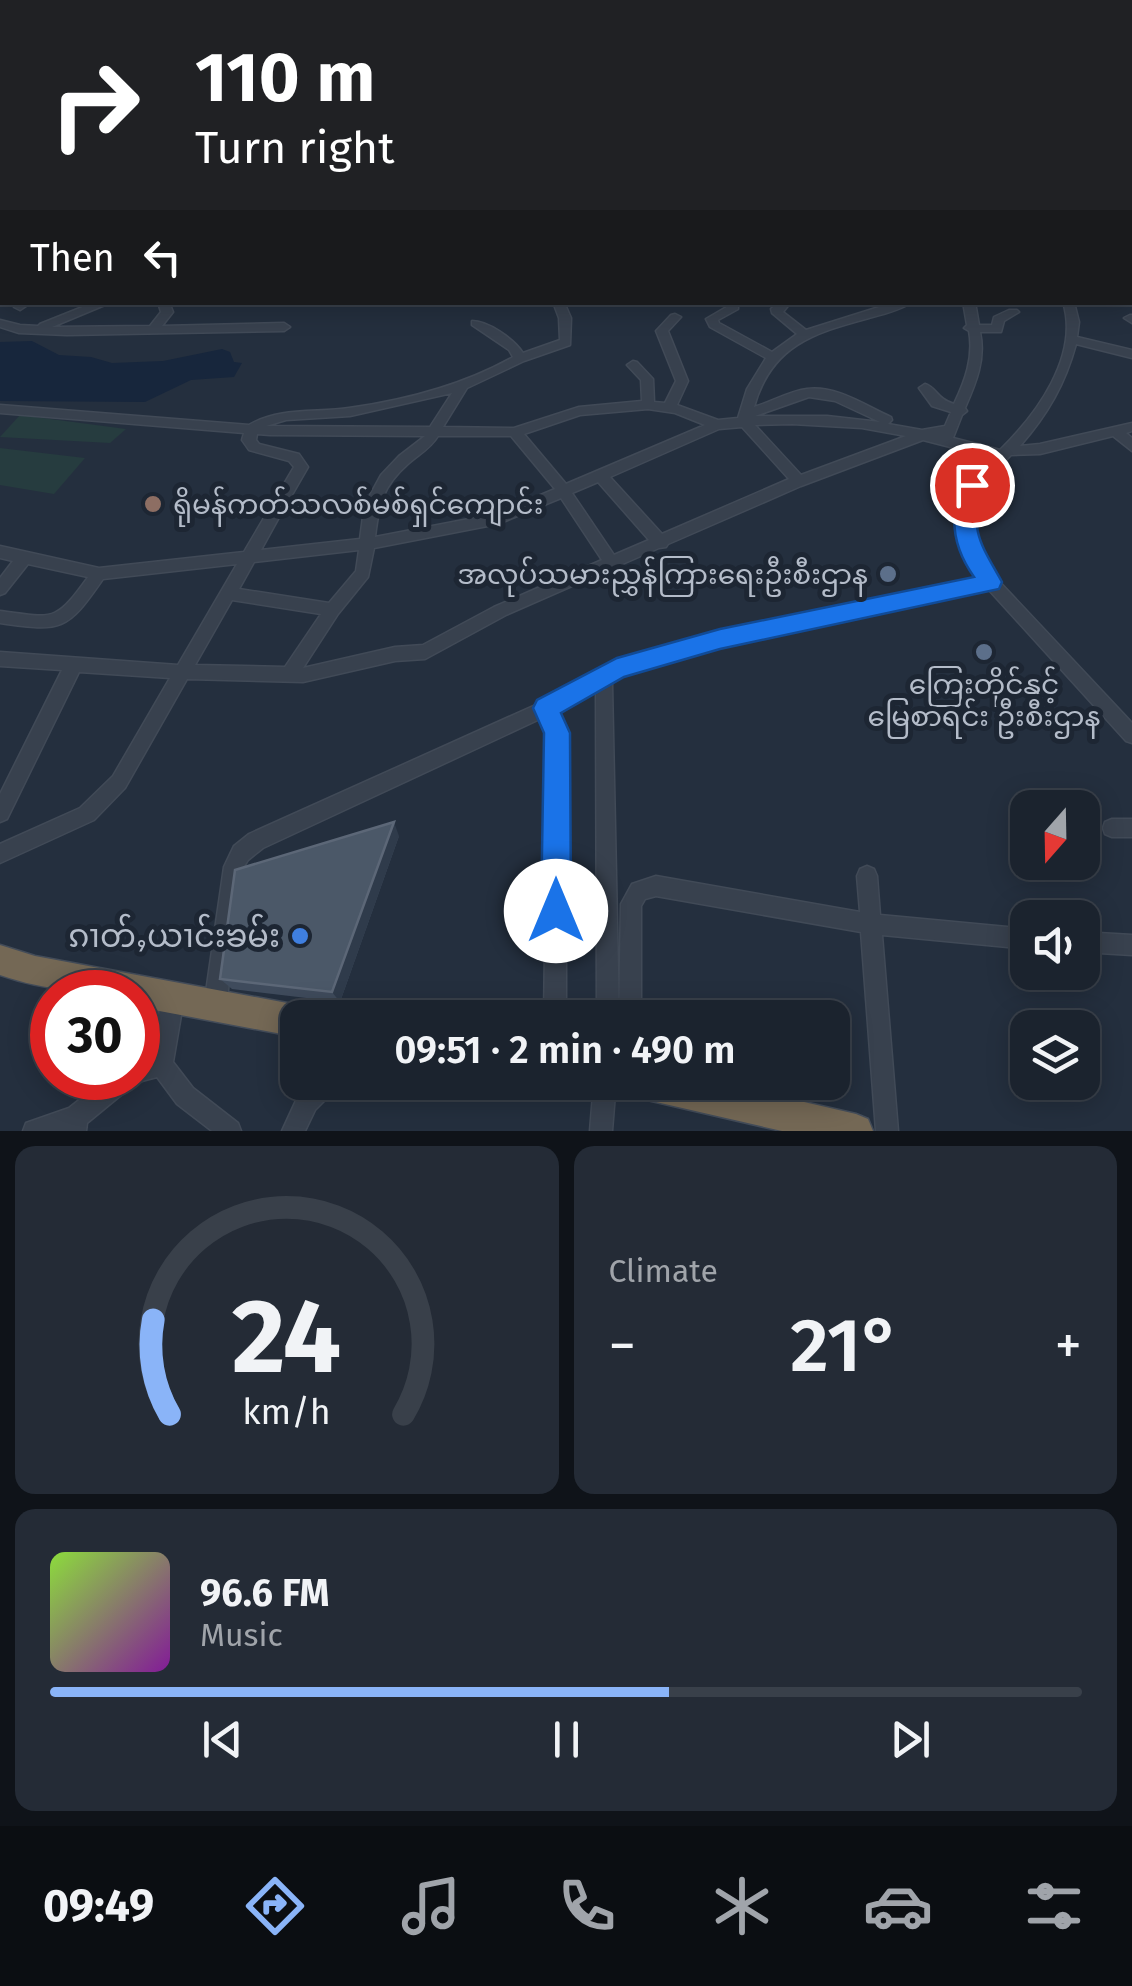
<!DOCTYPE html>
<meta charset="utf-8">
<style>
:root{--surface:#1b232e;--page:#242b36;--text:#f1f3f6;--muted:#a0a4aa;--line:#39404a;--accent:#8ab4f8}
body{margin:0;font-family:"Fira Sans","Noto Sans Myanmar",sans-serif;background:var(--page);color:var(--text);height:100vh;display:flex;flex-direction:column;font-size:38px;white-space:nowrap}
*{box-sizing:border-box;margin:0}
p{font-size:32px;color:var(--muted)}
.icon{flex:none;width:55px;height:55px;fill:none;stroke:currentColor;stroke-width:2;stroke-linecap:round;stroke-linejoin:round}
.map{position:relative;height:1131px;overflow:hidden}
.sheet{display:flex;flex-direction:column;gap:15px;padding:15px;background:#0f1319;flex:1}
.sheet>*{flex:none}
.banner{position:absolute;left:0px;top:0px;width:1132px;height:305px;box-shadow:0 5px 25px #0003,0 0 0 2px var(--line);background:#202124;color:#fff;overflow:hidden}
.needle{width:65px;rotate:200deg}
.buttons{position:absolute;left:1010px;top:790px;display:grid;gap:20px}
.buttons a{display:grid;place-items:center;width:90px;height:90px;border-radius:20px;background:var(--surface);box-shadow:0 5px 25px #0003,0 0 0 2px var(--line);font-size:50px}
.speed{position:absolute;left:30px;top:970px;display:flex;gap:20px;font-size:50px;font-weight:700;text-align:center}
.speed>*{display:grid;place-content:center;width:130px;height:130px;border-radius:50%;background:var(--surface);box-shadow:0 5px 25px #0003,0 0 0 2px var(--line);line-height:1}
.speed .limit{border:15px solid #d22;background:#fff;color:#111}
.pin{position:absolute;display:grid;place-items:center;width:85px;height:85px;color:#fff;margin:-42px;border:5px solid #fff;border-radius:50%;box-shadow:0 2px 10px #0007}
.me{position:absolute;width:110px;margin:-55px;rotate:0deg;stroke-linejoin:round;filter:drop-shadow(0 0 8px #0008)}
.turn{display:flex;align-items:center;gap:35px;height:210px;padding:0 30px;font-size:45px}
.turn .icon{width:130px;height:130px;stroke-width:2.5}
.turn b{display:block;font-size:70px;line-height:85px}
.then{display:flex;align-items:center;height:95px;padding:0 30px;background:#0003;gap:20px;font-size:38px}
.big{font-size:75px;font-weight:600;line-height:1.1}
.sheet .card{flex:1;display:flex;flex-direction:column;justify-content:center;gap:15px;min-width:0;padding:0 35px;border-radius:20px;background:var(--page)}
.sheet .dial{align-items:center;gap:0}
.dial svg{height:260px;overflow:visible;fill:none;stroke:var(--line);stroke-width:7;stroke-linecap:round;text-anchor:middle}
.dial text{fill:var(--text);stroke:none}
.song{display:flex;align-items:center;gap:30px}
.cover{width:120px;height:120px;border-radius:15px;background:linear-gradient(135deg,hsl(90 70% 55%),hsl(290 70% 35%))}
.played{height:10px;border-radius:5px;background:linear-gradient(90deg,var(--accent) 60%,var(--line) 60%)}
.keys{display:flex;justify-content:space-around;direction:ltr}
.heat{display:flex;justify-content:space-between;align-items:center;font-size:55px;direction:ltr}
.sheet .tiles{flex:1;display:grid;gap:15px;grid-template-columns:1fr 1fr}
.card:last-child{grid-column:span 2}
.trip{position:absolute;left:280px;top:1000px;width:570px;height:100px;border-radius:20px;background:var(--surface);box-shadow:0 5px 25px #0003,0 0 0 2px var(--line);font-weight:600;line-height:100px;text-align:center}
.tab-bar{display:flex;height:160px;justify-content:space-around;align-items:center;background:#0b0e12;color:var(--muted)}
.tab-bar .icon{width:70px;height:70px}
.tab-bar .on{color:var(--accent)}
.tab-bar b{font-size:45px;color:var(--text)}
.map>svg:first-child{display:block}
</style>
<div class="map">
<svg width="1132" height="1131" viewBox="0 0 1132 1131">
<rect width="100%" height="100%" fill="#242f3e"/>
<g fill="#263c3f">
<polygon points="71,0 640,0 645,2 71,2"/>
<polygon points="20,415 126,429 110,443 0,437"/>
<polygon points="0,448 85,458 54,494 0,485"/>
</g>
<polygon fill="#17263c" points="32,341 59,355 91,357 112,363 163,361 222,349 230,352 234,362 242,363 234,377 191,380 145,402 0,401 0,342"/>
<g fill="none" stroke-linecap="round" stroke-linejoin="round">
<defs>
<g id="minor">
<polygon points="635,0 645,0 647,2 638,2"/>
<polygon points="901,0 911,0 913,2 904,2"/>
<polygon points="1059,0 1068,0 1070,2 1062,2"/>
<rect x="0" y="56" width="2" height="5"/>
<rect x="1130" y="75" width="2" height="5"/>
<rect x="0" y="79" width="2" height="5"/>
<polygon points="2,119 2,125 0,126 0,120"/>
<polygon points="2,152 2,159 0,160 0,153"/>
<rect x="0" y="168" width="2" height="6"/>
<rect x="1130" y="188" width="2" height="6"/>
<polygon points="0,193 2,194 2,200 0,199"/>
<polygon points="0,227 2,227 2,233 0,234"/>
<polygon points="19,302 32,302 20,310 14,307"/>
<polygon points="95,302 112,302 52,327 150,326 161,312 158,302 169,302 173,312 162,326 284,323 290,327 284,331 67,335 19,333 0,327 0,320 20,325 38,326 40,324"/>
<path d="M553 302H564L571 318 570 345 524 361 467 388 443 427 514 428 579 407 642 401 641 380 627 365 633 361 637 362 653 379 654 402 665 403 676 381 656 331 671 315 675 314 681 317 668 331 688 381 677 405 718 420 738 418 747 389 766 358 710 327 706 319 730 305H738V309L718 320 719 323 772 352 797 334 772 313 771 309 779 302H791L783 312 806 330 895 302H913C900 310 884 314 869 318 813 333 771 346 754 407 771 402 790 391 807 389 836 385 866 406 891 417L892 420 888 424 922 430 945 426 951 412 932 406 919 388 925 384C937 388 937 399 954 404 965 381 974 357 969 331L964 328 967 325 963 302H975L979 325H992L994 317 1009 310H1017L1019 312 1004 321 1001 332H980C986 359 976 383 965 408L967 411 962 415 953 438 1000 450C1036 415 1080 356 1063 302H1074L1079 322 1077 337 1132 350V358L1076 344C1065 384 1048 414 1020 446L1040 444 1132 423V431L1126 433 1132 438V451L1113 436 1040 454 1011 455C964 503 960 520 996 578L1132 723V743L1126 741 988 589 720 646 621 674 615 677 612 684 619 1018H597L596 688 556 711 566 733V1018H544L548 733 542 718 263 848 248 860 243 868 226 1006 222 1013 215 1017 208 1013 204 1006 224 867 234 846 249 834 540 703 617 661 720 632 981 578C948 524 949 504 993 458L923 440 801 486 668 544 666 547 659 548 506 615 425 659 395 661 303 682 187 679 125 788 94 820 0 863V844L80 808 113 776 170 678 79 672 7 819 0 822V794L62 670 0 666V652L178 665 237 564 103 579C67 631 62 632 0 623V611C54 618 55 623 88 577L28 564 5 593 0 595V578L13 561 0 558V546L99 568 244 552 294 467 289 461 249 450 242 440 244 433 0 413V405L249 425C280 407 315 413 349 408 406 400 463 385 513 357L509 350 472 325V321C488 321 514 339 523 353L560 340 559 318ZM452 393 430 427 266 426 286 420 350 416ZM809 397 835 401 880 422 827 416H755ZM648 409 675 413 705 425 566 484 524 434 580 415ZM792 424 862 428 906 436 801 475 755 425ZM742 427 789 479 662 534 610 477 719 429ZM257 434 270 435 425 436 399 456 381 475 368 499 289 500 308 467 299 454 259 444 256 440ZM438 436H511L555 489 495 514 375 537C379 504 382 487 408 464 419 454 430 449 438 436ZM598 482 649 540 614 555 572 493ZM561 498 602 560 494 607 423 645 395 647 303 668 338 614 368 577 374 548 498 524ZM364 509 360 539 261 550 283 510ZM359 550 356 571 329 603 239 589 254 562ZM232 600 321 614 285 667 195 665Z"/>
<polygon points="1130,315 1132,315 1132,323 1124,318"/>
<polygon points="1112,819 1132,819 1132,837 1112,837 1105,834 1103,828 1105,822"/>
<polygon points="867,866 874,869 877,876 880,915 1028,929 1028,949 882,935 898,1131 876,1131 861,932 656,896 645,899 641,906 641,1018 619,1018 621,904 632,884 656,876 860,912 857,876 860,869"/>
<polygon points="1082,932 1132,935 1132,955 1082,952"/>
<polygon points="173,987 180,991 184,998 173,1062 193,1088 238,1123 241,1131 212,1131 177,1104 157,1077 138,1082 134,1080 132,1086 87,1123 86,1131 23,1131 26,1123 69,1108 107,1078 138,1078 138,1060 152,1056 162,998 166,991"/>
<polygon points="311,1082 334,1082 335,1085 332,1093 315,1110 305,1131 282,1131 299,1094"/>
<polygon points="594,1082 616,1082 612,1131 590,1131"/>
</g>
<g id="highway">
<path d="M0 945 35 956 298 1005 309 1010 313 1018H298V1037L138 1007V992C86 992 49 992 0 975Z"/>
<polygon points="627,1082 718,1082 856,1114 868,1119 873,1131 782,1131 643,1099 631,1094"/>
</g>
</defs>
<use href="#minor" stroke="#414a57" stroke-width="3"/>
<use href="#highway" stroke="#434c59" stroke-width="3"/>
<use href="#minor" fill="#38414e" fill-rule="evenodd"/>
<use href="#highway" fill="#746855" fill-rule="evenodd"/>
</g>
<polygon fill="#3f4b5c" points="399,836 340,1002 232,989 220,979"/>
<polygon fill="#2f3b4b" points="394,822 399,836 340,1002 332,992"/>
<polygon fill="#4b5868" stroke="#5c6777" stroke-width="2.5" points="394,822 332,992 220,979 235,870"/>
<path fill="#1a73e8" stroke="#114b97" stroke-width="2.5" d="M972 477 983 485C968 530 981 544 1002 582L999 589 720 649 624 677 561 713 570 733 571 911 567 921 556 926 545 921 541 911 544 733 533 708 537 700 617 658 720 629 974 577C952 546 948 513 965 480Z"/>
<circle fill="#8d6e63" stroke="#1d2633" stroke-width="4" cx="153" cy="504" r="10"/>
<g fill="#5c6f8a" stroke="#1d2633" stroke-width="4">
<circle cx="888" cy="574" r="10"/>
<circle cx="984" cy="652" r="10"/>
</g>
<circle fill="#3f7fe0" stroke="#1d2633" stroke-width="4" cx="300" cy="936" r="10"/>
<g text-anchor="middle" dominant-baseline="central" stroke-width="10" stroke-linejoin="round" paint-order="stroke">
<g font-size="28" fill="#b4bcc9" stroke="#1d2633" text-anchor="start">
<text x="173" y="504">ရိုမန်ကတ်သလစ်မစ်ရှင်ကျောင်း</text>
<text x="868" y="574" text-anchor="end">အလုပ်သမားညွှန်ကြားရေးဦးစီးဌာန</text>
<text x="984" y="684" text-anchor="middle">ကြေးတိုင်နှင့်<tspan x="984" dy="32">မြေစာရင်း ဦးစီးဌာန</tspan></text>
</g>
<g font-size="32" fill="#b4bcc9" stroke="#1d2633" text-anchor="end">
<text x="280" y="936">ၵၢတ်ႇယၢင်းၶမ်း</text>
</g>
</g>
</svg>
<div class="buttons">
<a><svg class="needle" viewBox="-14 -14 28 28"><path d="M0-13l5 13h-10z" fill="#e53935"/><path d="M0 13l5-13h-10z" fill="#a0a4aa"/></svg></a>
<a><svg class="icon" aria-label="sound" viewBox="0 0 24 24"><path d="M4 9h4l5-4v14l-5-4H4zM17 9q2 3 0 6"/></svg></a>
<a><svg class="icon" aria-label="layers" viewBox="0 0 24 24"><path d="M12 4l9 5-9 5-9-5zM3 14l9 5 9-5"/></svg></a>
</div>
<div class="speed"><div class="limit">30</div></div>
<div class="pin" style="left:972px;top:485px;background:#d93025"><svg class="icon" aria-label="arrive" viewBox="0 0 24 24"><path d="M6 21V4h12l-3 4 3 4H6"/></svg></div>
<svg class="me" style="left:556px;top:911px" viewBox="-20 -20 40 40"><circle r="19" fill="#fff"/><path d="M0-13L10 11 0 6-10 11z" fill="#1a73e8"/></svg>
<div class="trip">09:51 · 2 min · 490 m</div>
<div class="banner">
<div class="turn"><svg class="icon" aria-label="right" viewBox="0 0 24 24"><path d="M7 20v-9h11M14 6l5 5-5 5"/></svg><div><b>110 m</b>Turn right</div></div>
<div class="then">Then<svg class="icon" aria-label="left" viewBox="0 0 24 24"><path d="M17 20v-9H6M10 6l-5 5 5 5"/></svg></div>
</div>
</div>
<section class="sheet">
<div class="tiles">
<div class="card dial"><svg viewBox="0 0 100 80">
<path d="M14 69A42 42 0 1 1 86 69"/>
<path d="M14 69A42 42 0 0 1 9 40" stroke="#8ab4f8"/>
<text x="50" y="56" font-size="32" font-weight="700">24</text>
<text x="50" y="72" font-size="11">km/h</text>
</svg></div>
<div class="card"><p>Climate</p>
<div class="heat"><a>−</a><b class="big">21°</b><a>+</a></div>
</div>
<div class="card">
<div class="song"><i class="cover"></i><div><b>96.6 FM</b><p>Music</p></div></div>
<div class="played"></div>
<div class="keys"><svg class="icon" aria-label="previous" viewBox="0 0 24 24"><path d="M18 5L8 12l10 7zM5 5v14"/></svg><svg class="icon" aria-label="pause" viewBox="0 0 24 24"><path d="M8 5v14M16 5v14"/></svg><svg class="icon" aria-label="next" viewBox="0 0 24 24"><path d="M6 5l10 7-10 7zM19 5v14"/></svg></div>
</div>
</div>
</section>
<nav class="tab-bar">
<b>09:49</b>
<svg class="icon on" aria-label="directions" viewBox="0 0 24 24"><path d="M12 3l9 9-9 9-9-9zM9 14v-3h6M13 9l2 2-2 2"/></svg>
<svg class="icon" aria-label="music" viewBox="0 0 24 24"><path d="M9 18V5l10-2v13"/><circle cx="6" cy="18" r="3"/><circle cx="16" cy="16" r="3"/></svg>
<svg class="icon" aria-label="phone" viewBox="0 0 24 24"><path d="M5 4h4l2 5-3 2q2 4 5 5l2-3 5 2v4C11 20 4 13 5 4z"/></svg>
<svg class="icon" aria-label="climate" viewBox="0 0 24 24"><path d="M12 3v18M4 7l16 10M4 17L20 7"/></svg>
<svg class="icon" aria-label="car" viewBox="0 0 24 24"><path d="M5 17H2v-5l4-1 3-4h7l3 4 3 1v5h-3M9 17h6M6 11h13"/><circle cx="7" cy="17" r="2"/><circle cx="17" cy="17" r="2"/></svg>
<svg class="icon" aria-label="filters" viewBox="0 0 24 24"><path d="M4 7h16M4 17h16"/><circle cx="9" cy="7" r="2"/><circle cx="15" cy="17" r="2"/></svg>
</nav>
